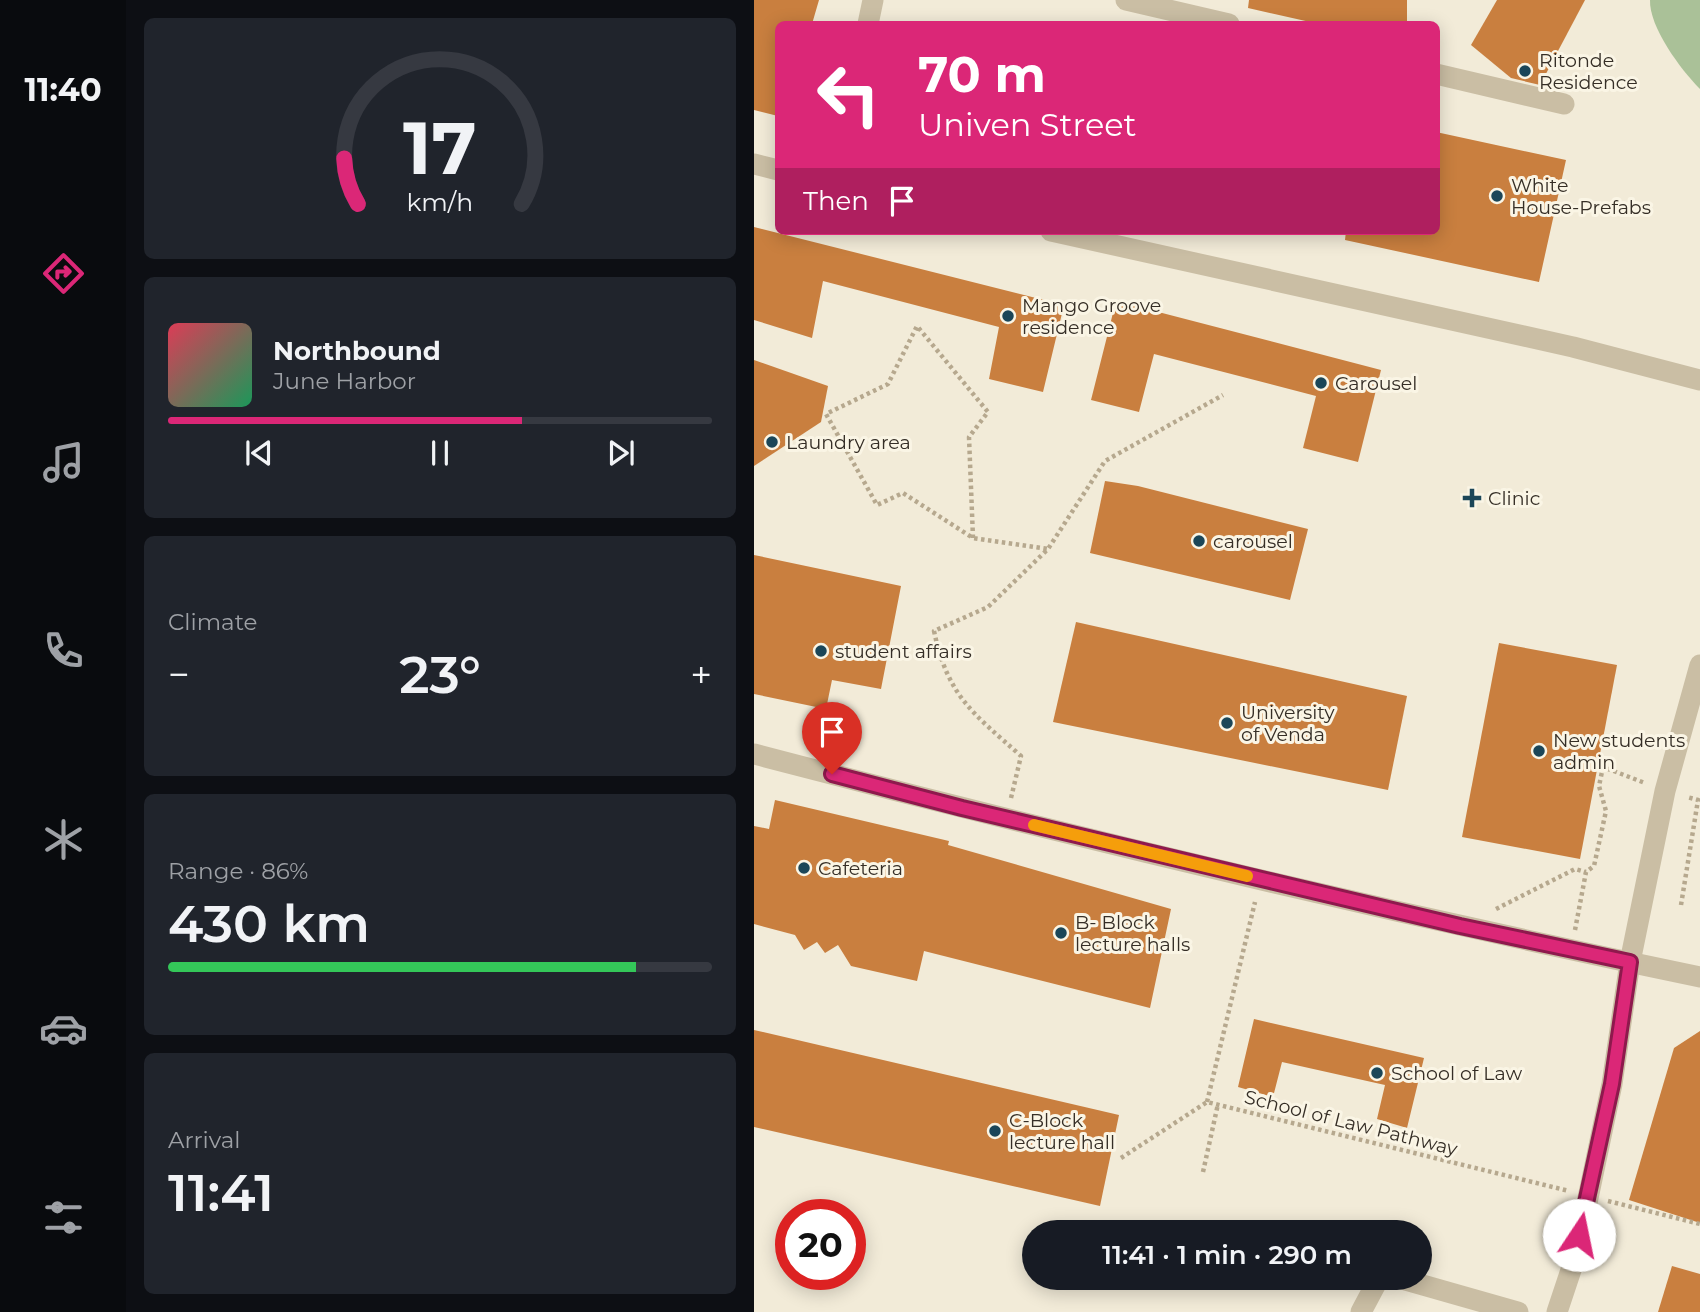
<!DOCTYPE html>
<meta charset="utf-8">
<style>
:root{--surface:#171b24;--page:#20242c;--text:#f1f3f6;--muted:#9ea1a6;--line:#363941;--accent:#db2777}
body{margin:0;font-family:Montserrat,sans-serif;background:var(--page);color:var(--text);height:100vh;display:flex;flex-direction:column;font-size:26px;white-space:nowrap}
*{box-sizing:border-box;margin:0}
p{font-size:23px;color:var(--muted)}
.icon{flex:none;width:38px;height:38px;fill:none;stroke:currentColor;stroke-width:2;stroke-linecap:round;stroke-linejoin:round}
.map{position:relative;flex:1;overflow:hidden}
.details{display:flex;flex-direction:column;gap:18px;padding:18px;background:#0d0f14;width:628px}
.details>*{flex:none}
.hud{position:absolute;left:21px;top:21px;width:665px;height:214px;border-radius:10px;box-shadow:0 4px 18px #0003;background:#db2777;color:#fff;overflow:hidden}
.speed{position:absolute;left:21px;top:1199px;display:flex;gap:14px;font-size:35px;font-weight:700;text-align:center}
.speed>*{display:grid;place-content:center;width:91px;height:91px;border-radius:50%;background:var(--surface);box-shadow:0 4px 18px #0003;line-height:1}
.speed .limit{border:10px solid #d22;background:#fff;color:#111}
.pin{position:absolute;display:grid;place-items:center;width:60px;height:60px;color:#fff;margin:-72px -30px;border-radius:50% 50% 50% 0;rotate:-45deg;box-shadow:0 0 7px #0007}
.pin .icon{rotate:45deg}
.me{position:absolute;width:77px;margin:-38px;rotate:11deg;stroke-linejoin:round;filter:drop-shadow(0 0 5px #0008)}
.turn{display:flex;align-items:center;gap:24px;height:147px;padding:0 28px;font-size:32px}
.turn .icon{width:91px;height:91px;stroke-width:2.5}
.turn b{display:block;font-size:49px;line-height:60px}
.then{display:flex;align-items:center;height:66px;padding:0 28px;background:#0003;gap:14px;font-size:26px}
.big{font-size:52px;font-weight:600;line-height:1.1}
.details .card{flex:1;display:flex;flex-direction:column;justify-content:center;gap:10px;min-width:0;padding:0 24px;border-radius:10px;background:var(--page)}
.details .dial{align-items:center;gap:0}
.dial svg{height:182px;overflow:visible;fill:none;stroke:var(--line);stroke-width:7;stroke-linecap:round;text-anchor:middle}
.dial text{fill:var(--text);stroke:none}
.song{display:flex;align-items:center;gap:21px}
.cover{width:84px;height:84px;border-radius:10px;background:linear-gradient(135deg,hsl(350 70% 55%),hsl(150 70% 35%))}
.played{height:7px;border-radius:4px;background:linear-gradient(90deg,var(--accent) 65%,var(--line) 65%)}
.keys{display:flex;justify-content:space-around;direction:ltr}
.heat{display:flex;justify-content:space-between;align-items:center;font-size:38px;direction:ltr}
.charge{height:10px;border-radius:5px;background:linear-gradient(90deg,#34c759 86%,var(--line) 0)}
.trip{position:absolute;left:268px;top:1220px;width:410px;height:70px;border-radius:35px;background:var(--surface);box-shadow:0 4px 18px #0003;font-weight:600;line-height:70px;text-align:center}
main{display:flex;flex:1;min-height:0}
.dock{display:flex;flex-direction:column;width:126px;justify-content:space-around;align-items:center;background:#090b0e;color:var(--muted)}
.dock .icon{width:49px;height:49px}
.dock .active{color:var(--accent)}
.dock b{font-size:32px;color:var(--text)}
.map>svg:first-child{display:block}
</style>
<main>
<nav class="dock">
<b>11:40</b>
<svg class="icon active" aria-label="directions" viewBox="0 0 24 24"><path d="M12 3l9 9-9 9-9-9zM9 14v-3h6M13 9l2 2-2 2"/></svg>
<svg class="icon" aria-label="music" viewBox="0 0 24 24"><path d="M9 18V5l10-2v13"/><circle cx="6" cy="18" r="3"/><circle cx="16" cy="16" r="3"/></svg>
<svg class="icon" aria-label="phone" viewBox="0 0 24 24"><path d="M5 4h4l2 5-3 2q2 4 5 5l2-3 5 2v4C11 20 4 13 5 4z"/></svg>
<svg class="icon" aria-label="climate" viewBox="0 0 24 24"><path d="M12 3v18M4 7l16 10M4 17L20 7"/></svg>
<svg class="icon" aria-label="car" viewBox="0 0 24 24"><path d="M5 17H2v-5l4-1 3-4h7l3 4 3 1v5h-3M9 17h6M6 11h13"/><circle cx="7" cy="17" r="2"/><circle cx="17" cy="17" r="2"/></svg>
<svg class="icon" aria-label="filters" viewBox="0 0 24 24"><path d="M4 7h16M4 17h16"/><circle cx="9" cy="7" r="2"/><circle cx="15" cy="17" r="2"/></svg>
</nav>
<section class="details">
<div class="card dial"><svg viewBox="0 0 100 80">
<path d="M14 69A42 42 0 1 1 86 69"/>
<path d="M14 69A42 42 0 0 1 8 49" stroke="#db2777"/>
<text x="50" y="56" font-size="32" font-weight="700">17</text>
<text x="50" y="72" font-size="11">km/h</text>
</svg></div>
<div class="card">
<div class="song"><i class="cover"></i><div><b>Northbound</b><p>June Harbor</p></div></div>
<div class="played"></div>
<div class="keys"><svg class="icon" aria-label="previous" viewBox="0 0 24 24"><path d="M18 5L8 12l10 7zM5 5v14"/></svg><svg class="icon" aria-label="pause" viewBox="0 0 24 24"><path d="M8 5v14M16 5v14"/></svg><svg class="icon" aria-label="next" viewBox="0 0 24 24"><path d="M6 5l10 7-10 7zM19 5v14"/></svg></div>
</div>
<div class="card"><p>Climate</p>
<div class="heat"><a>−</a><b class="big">23°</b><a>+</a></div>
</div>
<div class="card"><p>Range · 86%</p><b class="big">430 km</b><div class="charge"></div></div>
<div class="card"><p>Arrival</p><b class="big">11:41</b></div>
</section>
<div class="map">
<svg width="946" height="1312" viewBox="0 0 946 1312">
<rect width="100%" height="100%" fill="#f2ebd8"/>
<path fill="#aac198" d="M896 0H946V89C927 70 895 27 896 0Z"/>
<g fill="#c97f3f">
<polygon points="0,0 65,0 58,24 24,24 24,116 0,110"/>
<polygon points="495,0 653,0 653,24 565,24 494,8"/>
<polygon points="743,0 831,0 786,85 757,78 717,45"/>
<polygon points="682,132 812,160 785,282 591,240 592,231 682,231"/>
<polygon points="0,227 310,305 289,392 235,379 245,327 69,281 58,338 0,320"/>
<polygon points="362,301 627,370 604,462 549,448 562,396 400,354 385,412 337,400"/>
<polygon points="0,360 74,386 67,422 0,466"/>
<polygon points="351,481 384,486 554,529 536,600 336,553"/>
<polygon points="0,555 147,586 127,689 78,680 72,709 0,694"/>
<polygon points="322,622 653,696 634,790 299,722"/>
<polygon points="745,643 863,665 826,859 708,837"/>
<polygon points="21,800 195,841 194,845 417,909 396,1008 170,951 163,981 97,966 84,945 71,953 63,942 50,950 41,935 0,924 0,826 15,829"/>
<polygon points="500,1019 670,1058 653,1128 623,1119 631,1085 528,1062 519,1097 484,1087"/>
<polygon points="0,1030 365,1115 346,1206 0,1127"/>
<polygon points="946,1031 946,1223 875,1200 920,1048"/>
<polygon points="918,1266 946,1274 946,1312 904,1312"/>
</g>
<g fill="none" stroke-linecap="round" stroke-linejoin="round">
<g stroke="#b6a88e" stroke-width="4.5" stroke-dasharray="3.5 3.5" stroke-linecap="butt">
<polyline points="219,538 215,437 234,412 163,326 134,384 72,414 123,505 149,493 219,538 294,549"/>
<path d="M257 798 267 756C219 713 194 697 180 631L234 607 294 549 351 461 469 395"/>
<polyline points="927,905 944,800 933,797"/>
<polyline points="742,909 821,869 832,872"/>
<polyline points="821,930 832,872 840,866 852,811 845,786 849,767 891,783"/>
<polyline points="453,1102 501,902"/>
<polyline points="367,1158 453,1102 815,1191"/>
<polyline points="449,1172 464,1104"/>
<polyline points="854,1201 946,1224"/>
</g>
<g stroke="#cabea4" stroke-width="21">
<polyline points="372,0 475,24"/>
<polyline points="114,24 119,0"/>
<polyline points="682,74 810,104"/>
<polyline points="0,164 24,170"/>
<polyline points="297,231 819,347 946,380"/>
<path d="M0 754C313 836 629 911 946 977"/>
<polyline points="644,1278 764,1312"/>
<polyline points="607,1312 625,1278"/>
<polyline points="803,1312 822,1255 858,1084 876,962 911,791 946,665"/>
</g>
</g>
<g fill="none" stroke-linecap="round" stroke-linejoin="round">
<defs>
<polyline id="route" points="78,774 208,808 706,926 876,962 858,1084 825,1235"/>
</defs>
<use href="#route" stroke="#8e194d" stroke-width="18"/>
<use href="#route" stroke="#db2777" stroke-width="12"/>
<polyline stroke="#f59e0b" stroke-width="12" points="280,825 493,876"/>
</g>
<g fill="#1b4658" stroke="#faf5e5" stroke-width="2.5">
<circle cx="771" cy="71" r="7"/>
<circle cx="743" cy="196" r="7"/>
<circle cx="254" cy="316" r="7"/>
<circle cx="567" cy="383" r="7"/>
<circle cx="18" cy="442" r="7"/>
<path d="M714.5 487.5h7v7h7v7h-7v7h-7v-7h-7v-7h7z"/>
<circle cx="445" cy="541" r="7"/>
<circle cx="67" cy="651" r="7"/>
<circle cx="473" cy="723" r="7"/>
<circle cx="785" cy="751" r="7"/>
<circle cx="50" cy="868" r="7"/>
<circle cx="307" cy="933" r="7"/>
<circle cx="623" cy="1073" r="7"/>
<circle cx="241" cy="1131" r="7"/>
</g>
<g text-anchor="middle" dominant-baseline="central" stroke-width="6" stroke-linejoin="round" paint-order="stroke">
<g font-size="19" fill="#352e26" stroke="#faf5e5" text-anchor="start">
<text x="785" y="60">Ritonde<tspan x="785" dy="22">Residence</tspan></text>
<text x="757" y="185">White<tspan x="757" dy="22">House-Prefabs</tspan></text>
<text x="268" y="305">Mango Groove<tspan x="268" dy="22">residence</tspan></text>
<text x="581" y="383">Carousel</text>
<text x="32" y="442">Laundry area</text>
<text x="734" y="498">Clinic</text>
<text x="459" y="541">carousel</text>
<text x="81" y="651">student affairs</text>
<text x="487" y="712">University<tspan x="487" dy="22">of Venda</tspan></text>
<text x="799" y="740">New students<tspan x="799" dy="22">admin</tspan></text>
<text x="64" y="868">Cafeteria</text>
<text x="321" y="922">B- Block<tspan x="321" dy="22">lecture halls</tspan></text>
<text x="637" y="1073">School of Law</text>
<text x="255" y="1120">C-Block<tspan x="255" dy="22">lecture hall</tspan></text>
</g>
<g font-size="19" fill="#352e26" stroke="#faf5e5">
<text transform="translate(597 1123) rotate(14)">School of Law Pathway</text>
</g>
</g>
</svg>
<div class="speed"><div class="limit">20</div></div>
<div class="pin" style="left:78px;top:774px;background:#d93025"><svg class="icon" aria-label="arrive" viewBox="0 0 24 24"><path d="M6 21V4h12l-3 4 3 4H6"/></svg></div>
<svg class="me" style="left:825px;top:1235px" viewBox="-20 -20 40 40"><circle r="19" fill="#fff"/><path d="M0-13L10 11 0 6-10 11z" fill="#db2777"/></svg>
<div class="trip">11:41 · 1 min · 290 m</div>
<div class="hud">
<div class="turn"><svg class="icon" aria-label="left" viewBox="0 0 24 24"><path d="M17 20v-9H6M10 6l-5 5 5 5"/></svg><div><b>70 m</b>Univen Street</div></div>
<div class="then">Then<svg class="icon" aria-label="arrive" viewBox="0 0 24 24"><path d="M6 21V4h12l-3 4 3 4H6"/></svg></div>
</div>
</div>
</main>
